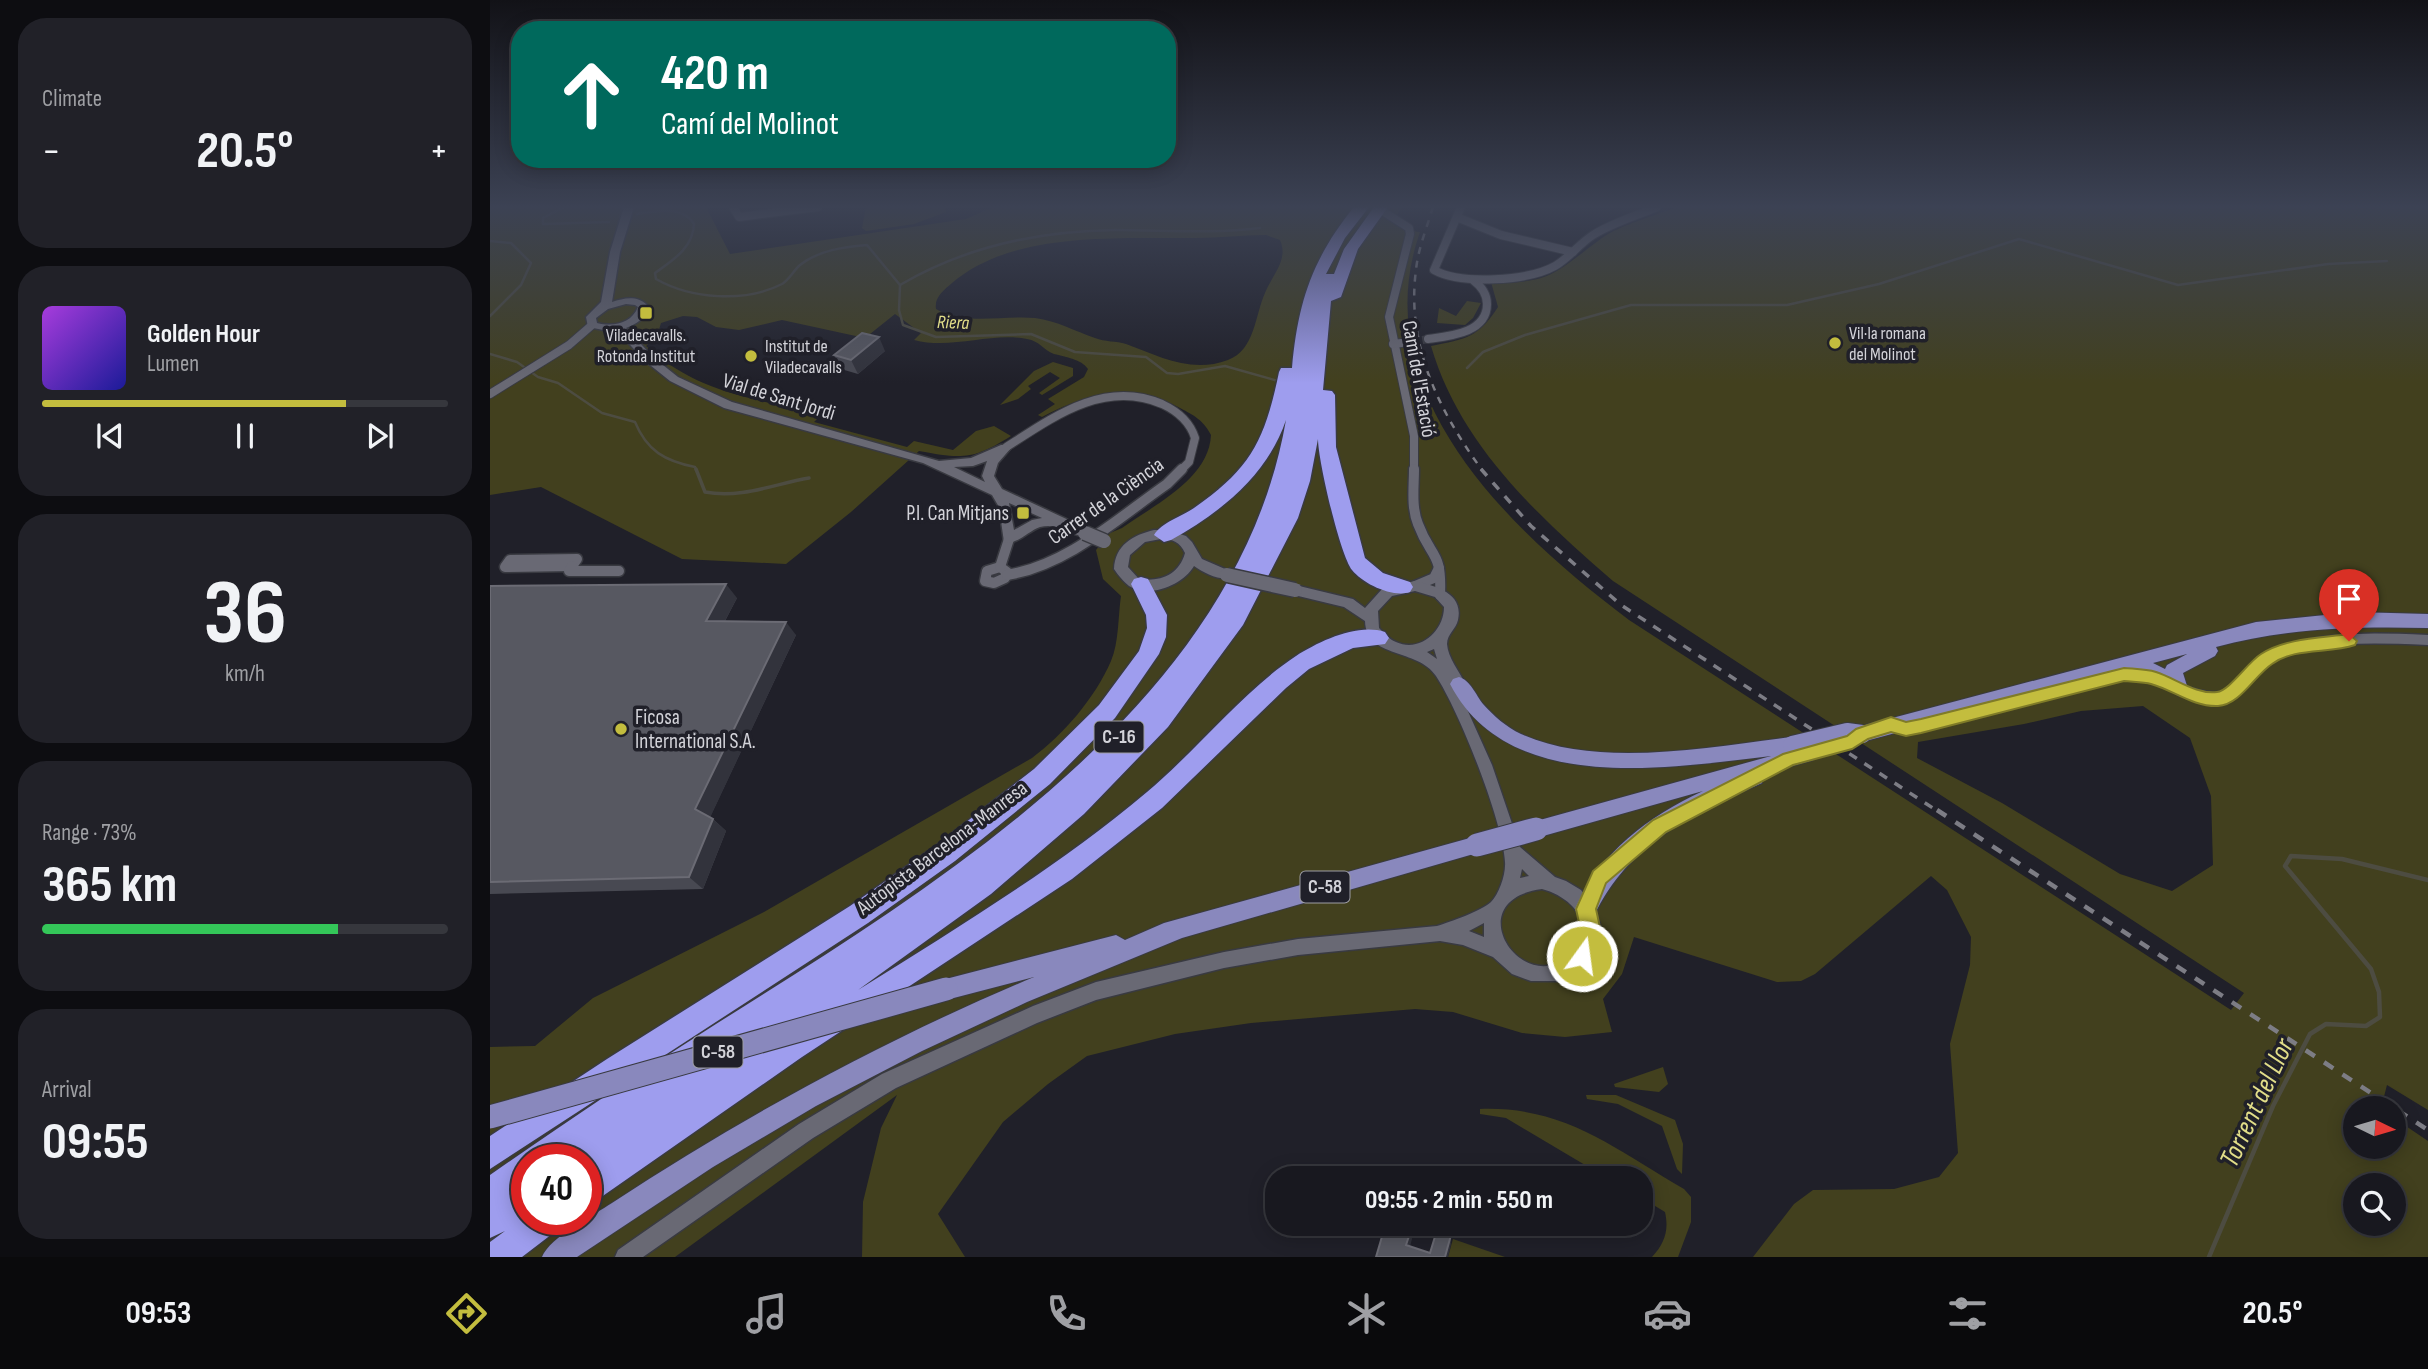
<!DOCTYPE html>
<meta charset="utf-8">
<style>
:root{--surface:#18181f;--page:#212128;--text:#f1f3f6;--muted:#9fa0a4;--line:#36373d;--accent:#c3bd3e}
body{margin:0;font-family:"Sofia Sans Condensed",sans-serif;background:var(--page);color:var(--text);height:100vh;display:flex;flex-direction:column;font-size:26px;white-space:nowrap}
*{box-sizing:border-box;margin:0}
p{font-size:23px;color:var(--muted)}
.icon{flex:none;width:38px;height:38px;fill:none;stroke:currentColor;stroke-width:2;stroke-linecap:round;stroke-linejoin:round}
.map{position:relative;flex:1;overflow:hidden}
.drawer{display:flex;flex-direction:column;gap:18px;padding:18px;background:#0d0d11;width:490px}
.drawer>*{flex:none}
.guide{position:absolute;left:21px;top:21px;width:665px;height:147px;border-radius:28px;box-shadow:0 4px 18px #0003,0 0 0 2px var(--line);background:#00695c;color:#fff;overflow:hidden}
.needle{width:46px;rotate:95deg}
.buttons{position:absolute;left:1853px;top:1096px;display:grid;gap:14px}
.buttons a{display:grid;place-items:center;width:63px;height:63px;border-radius:50%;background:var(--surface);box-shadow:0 4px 18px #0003,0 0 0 2px var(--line);font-size:35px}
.speed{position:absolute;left:21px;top:1144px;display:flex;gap:14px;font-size:35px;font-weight:700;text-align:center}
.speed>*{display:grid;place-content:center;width:91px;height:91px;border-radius:50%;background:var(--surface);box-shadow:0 4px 18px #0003,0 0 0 2px var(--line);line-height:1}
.speed .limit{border:10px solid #d22;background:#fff;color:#111}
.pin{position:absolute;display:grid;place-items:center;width:60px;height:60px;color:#fff;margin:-72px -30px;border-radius:50% 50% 50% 0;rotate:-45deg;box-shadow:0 0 7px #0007}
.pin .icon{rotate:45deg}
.me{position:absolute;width:77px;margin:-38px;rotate:14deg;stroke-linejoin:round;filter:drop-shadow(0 0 5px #0008)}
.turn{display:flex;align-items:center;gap:24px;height:147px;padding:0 35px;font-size:32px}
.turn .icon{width:91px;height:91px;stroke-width:2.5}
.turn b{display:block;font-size:49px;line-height:60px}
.big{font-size:52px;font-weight:700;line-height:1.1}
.drawer .card{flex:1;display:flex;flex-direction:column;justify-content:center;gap:10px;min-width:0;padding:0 24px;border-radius:28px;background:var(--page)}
.drawer .dial{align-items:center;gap:0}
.dial b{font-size:91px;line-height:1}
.song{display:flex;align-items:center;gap:21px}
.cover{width:84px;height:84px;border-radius:10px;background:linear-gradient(135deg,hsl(280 70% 55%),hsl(240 70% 35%))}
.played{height:7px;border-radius:4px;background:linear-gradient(90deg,var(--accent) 75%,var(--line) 75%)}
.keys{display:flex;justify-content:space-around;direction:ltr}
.heat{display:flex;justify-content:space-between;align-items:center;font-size:38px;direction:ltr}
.charge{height:10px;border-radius:5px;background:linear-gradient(90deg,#34c759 73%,var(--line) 0)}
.trip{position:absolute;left:775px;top:1166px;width:388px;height:70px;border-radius:28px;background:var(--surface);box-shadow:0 4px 18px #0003,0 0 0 2px var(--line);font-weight:700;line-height:70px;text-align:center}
.tabs{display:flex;height:112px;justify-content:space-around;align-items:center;background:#0a0a0c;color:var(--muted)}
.tabs .icon{width:49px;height:49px}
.tabs .selected{color:var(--accent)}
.tabs b{font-size:32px;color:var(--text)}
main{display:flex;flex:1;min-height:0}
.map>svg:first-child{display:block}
</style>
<main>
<section class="drawer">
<div class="card"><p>Climate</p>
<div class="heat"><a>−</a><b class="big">20.5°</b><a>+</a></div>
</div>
<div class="card">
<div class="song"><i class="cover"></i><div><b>Golden Hour</b><p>Lumen</p></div></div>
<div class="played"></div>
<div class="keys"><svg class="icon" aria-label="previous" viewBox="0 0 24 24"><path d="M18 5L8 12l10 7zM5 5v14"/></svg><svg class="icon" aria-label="pause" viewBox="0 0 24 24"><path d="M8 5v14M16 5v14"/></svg><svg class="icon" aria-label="next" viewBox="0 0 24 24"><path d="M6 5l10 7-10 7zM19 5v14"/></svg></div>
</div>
<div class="card dial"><b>36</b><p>km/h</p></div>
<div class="card"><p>Range · 73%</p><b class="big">365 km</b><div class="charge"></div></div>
<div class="card"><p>Arrival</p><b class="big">09:55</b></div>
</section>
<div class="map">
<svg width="1938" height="1257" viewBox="0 0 1938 1257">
<rect width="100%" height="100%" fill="#202029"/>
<g fill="#42401e" fill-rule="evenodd">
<path d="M0 207H216L240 254 476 219 503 207H912L903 221 915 230 930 232C873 394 1022 532 1139 620L1741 1010 1754 993 1123 581C1048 516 970 445 941 346 976 339 988 338 1008 307L1001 282C1061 285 1067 271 1112 238 1132 224 1163 217 1186 207H1938V1110L1897 1085 1891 1108H1866V1146H1904V1118L1938 1141V1257H1263L1304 1204 1323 1190 1404 1189 1449 1177 1468 1153 1460 1044 1480 965 1481 937 1457 890 1441 876 1325 974 1311 981 1287 982 1144 937 1132 974 1113 999 1122 1032 1075 1037 1032 1033 963 1012 925 1009 761 1023 685 1034 597 1056 558 1084 513 1122 448 1214 475 1257H372L373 1202 391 1128 407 1095 185 1257H0V1047L45 1046 103 998 274 912 542 758C574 734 605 698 621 661 629 643 628 616 631 596L613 579 606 550 620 533 632 528C664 505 719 479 721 435 713 420 705 416 690 408 641 381 598 393 552 417L548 415 565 404 558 399 594 377 598 369C591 359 576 357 564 354 553 350 550 341 537 339 500 332 462 350 424 340L431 333 405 314 375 338 292 320 249 330 226 327 207 317 193 316 171 323 167 336 156 346C209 394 264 398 331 415L324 422 417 447 424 441 463 450 486 431 504 426 521 436C483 460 472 459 429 451L361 512 296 564 192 559 51 487 0 495ZM776 235 790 240C799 260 782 275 775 293 765 315 765 350 738 360 701 374 669 356 636 344 626 341 615 342 605 338 584 331 568 321 545 318 513 315 475 326 446 309 444 297 454 290 462 283 524 230 630 239 706 238 729 238 752 235 776 235ZM1653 706 1700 738 1721 796 1723 865 1682 891 1630 874 1512 803 1427 758 1428 742 1534 724 1591 711ZM37 1160H96V1220H37ZM1866 1185H1904V1223H1866Z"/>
<polygon points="376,207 454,207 456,212 424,224 376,231 372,228"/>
<polygon points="977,301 991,303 983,318 975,325 947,323 949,308 966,316"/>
<polygon points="563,362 583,368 583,376 552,395 549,393 570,378 560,372 538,386 541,389 528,399 510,405 544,371"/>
<polygon points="1173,1067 1178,1084 1169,1092 1125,1087 1124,1084"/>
<polygon points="1096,1095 1126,1095 1185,1120 1193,1144 1192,1174 1187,1169 1172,1126 1128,1104 1097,1099"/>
<path d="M990 1109C1075 1106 1123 1148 1194 1189L1201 1197V1222L1188 1257H1162C1175 1243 1179 1230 1175 1212L1152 1198V1178H1117L1016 1118 990 1114Z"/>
<polygon points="963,1239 1015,1257 958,1257"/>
</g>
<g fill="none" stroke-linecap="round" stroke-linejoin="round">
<g stroke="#4d4c41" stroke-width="2.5">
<polyline points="74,207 53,218 53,224 119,222"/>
<path d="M147 214C166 211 193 205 204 224 203 248 183 260 165 273L166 279C201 299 255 303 292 284 299 280 304 270 310 265 329 250 354 247 377 245L410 285 409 310 413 325 446 337 541 334 585 352 656 357 677 373 688 374 735 366 788 381"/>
<polyline points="0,241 21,243 41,263 31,285 0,316"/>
<path d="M410 285C476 246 549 231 625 230 674 230 722 234 770 228"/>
<path d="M0 354 27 362 48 377 68 383 112 413 145 422C157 451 175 461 205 467L206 470"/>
<polyline points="977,368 993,352 1035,335 1141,305 1297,305 1389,284 1529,239 1688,285 1838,264 1897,261"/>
</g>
<path stroke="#4d4c41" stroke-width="3.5" d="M206 469 215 492C251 499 284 484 319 478"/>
<polyline stroke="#4d4c41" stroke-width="4.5" points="1719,1257 1783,1106 1820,1034 1836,1024 1876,1026 1890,1017 1889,992 1881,969 1795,866 1801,856 1852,859 1938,880"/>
<polyline stroke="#3b3b43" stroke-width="8" stroke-dasharray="8 4.5" stroke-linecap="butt" points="920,342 938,339"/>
<defs>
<g id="minor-far1">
<polyline points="243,207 249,217 328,207"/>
<path d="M971 207 944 270C971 285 1038 281 1065 266 1079 258 1089 244 1103 235 1122 223 1146 216 1167 207"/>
<polyline points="894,212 919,228 920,234 899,317 924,436 924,470"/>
<polyline points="969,218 1011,235 1083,252"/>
<path d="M938 339C960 336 997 333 997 304 997 293 991 286 983 280"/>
<polyline points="903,344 920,342"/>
<polyline points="0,394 79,345 102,325"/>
<path d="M515 448C563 417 614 379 672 404 687 411 700 422 705 438L699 462 691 470"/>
</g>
<g id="minor">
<path d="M924 469C924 486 921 507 928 524 941 559 952 550 950 595"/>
<polygon points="87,559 82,566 15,567 20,560"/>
<polyline points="82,566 79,571 129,571"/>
<polygon points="510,567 517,572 515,578 504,583 495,581 497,571"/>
<polyline points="510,567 519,539"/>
<path d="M517 575C578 565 628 518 677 484L692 469"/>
<polyline points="925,586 944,578 949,568"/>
<path d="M1689 689C1763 717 1741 666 1799 649 1844 636 1892 638 1938 640"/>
</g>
<g id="tertiary">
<path d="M134 207H144L130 252 122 302C134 298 147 295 157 305 159 317 146 324 136 328L163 357 188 377 242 402 449 461 481 458 511 445H519L521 448 508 463 504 476 512 489 600 530 601 533 600 536C583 539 572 522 550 527 538 531 528 545 514 542L509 507 502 495 433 463 234 408 180 381 155 361 129 333 98 327 96 317 111 302 120 252ZM136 304 145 305 148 307C141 324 123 327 107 323L106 318 118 309ZM497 461 492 476 495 482 464 467 483 466ZM519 503 552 518 542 520 524 530Z"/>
<path d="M664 530H678L696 536 702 542 712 559 742 572 744 575 742 578C729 581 714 573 704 566 693 585 659 599 639 586 634 582 628 575 624 569 625 545 643 535 664 530ZM671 539C683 539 690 542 695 553 689 575 670 582 649 579L638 567 640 555 655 542Z"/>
<path d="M925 581C944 586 974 592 968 620 966 629 957 634 957 644 958 658 969 671 975 683L973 687 968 689 1002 765 1030 847 1065 877 1076 881 1091 890 1105 909 1110 925 1108 942 1095 965 1085 974 1067 981H1041L1022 974 1003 957 973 945 950 941 808 955 734 968 606 1000 547 1023 406 1088 323 1138 153 1257H125L128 1250 309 1124 392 1074 543 1006 606 982 734 952 808 939 947 926C960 922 991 911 1001 902 1009 894 1016 874 1015 862 1013 821 969 711 946 676 928 648 876 659 875 621L854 607 800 594 798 590 805 585 863 599 875 608 893 588ZM925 591 945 597 954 607C954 631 930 653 906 642 900 640 894 633 889 628L888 611 902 596ZM944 649 947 659 937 652ZM1032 869 1039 876 1030 878ZM1052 889C1083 897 1110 928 1080 955 1032 999 967 900 1052 889ZM994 923V937L979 931Z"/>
</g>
<g id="primary">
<path d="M1864 612 1938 614V628C1866 626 1796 628 1726 647L1728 651 1725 656 1693 673 1698 689 1695 694 1689 696 1654 675 1634 676 1627 673 1372 742 1365 740 1363 734 1365 728 1372 726 1766 622ZM1697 654 1677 665 1675 669 1663 663Z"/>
<path d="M969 677C980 680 986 695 993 704 1004 716 1016 727 1031 734 1107 769 1221 747 1302 737L1309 739 1310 747 1323 748 1326 754 1323 760 1273 774 1272 783C1201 814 1139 843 1104 916L1096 919 1088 916 1085 909C1111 852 1157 817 1213 791L1046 838 1039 835 1036 829 1039 823 1281 756C1177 768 1018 796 960 684L963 679Z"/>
<path d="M987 836 994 839 997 845 994 851 692 938 537 1002 432 1051 326 1106 223 1167 87 1257H52C60 1237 104 1215 122 1203 256 1115 396 1039 544 977L456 1000 448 997 445 989 448 981 626 935 635 940 674 923Z"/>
</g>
<g id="motorway">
<path d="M864 207H879L855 238 836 274H844L854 249 884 207H898L868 249 851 297 841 301 833 390 842 391 845 395 846 447 875 558 893 573 920 582 923 587 920 592C903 598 873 584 862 570 850 555 828 460 828 439L820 481 808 518 753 625 678 727 594 814 501 894 368 990C467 928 568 867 657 792 706 751 754 690 806 656 830 641 867 623 895 632L899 638 895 644 863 648 819 669 796 688 672 808 582 879 312 1057 107 1200 96 1204V1160H74L75 1158 37 1160V1220H70L66 1231 32 1257H0V1242L15 1231 0 1238V1175C73 1124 149 1073 226 1024 450 883 747 704 796 420 777 476 731 512 681 540L674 542 664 535C671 523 692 516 704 508 762 468 775 439 789 372L791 368H802C808 302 822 259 864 207Z"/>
<polygon points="651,577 658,579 677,615 676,637 669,654 625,718 560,784 465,861 378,923 0,1169 0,1136 117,1059 360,906 447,845 544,769 609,705 649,651 657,628 656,615 641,584 644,579"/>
</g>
</defs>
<use href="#minor-far1" stroke="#393a41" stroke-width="10"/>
<use href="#minor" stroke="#393a41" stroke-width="13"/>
<use href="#tertiary" stroke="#393a41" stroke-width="3"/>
<use href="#primary" stroke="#393a41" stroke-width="2"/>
<use href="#motorway" stroke="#393a41" stroke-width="3"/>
<use href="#minor-far1" stroke="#696974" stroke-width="8"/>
<use href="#minor" stroke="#696974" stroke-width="10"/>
<use href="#tertiary" fill="#696974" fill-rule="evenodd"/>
<use href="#primary" fill="#8988bd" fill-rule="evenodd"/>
<use href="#motorway" fill="#9e9dee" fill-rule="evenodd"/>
<path stroke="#7d7d85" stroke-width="2.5" stroke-dasharray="7 7" stroke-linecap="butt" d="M943 207C937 227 928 249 926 270 916 345 949 411 992 470"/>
<polyline stroke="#7d7d85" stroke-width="3.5" stroke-dasharray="9 9" stroke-linecap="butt" points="991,469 1041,526 1131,605 1449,812"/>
<polyline stroke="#7d7d85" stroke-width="4.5" stroke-dasharray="11 11" stroke-linecap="butt" points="1447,810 1938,1130"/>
<defs>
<g id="tertiary-bridge">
<polyline points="595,533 614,541"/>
<polyline points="737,575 805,590"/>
</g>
<polyline id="primary-bridge-far1" points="1302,745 1357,732 1372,734"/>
<g id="primary-bridge">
<polyline points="987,845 1046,829"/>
<polyline points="0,1117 456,989"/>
</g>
</defs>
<use href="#tertiary-bridge" stroke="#393a41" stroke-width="17" stroke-linecap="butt"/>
<use href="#primary-bridge-far1" stroke="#393a41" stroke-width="20" stroke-linecap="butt"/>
<use href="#primary-bridge" stroke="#393a41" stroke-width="25" stroke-linecap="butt"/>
<use href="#tertiary-bridge" stroke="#696974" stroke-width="14"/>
<use href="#primary-bridge-far1" stroke="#8988bd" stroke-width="18"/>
<use href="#primary-bridge" stroke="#8988bd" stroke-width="23"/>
</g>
<g fill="#484952">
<polygon points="395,351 368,374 351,369 344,355"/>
<polygon points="0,586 247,598 235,621 306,635 220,817 223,819 236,831 213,889 0,894"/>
</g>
<g fill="#32333c">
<polygon points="389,337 395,351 368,374 361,360"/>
<polygon points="236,584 247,598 228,634 216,621"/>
<polygon points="296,622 306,635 218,822 205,809"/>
<polygon points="223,819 236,831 213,889 199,877"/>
<polygon points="921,1230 922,1239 918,1254 916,1245"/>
<polygon points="961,1235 961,1244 958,1257 955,1257"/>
</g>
<g fill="#575861" stroke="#6b6b74" stroke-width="2">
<polygon points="372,333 389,337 361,360 344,355"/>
<polygon points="236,584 216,621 296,622 205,809 223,819 199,877 0,882 0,586"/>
<polygon points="896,1223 902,1223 921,1230 916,1245 940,1253 947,1230 961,1235 955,1257 886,1257"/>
</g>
<linearGradient id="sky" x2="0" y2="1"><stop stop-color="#121217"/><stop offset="0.54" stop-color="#3c4254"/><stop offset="1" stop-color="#3c4254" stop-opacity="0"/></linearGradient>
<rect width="1938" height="383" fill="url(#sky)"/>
<path fill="#c3bd3e" stroke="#7f7b28" stroke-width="2" d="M1859 634 1867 641 1865 645C1839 654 1805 647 1782 664 1764 676 1750 705 1728 706 1703 707 1683 690 1661 684 1653 682 1643 682 1634 681L1431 733 1416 736 1401 732 1378 739 1362 749 1303 765 1176 832 1116 883 1106 909 1111 932 1099 963 1092 966 1085 963 1082 956 1091 932 1086 909 1103 871 1163 820 1293 754 1357 736 1366 729 1401 717 1416 722 1431 719 1634 668C1645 669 1656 669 1666 672 1685 678 1707 695 1727 692 1739 691 1758 662 1771 654 1796 638 1831 638 1859 634Z"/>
<g fill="#c3bd3e" stroke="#202029" stroke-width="2.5">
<rect x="149" y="306" width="14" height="14" rx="3.5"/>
<circle cx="1345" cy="343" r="7"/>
<circle cx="261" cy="356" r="7"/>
<rect x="526" y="506" width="14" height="14" rx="3.5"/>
<circle cx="131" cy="729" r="7"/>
</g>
<g text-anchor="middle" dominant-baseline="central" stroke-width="7" stroke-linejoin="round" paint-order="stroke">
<g font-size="18" fill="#d3d3d9" stroke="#202029" text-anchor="start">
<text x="1359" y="333">Vil·la romana<tspan x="1359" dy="21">del Molinot</tspan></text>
<text x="156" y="335" text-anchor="middle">Viladecavalls.<tspan x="156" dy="21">Rotonda Institut</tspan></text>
<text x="275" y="346">Institut de<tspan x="275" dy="21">Viladecavalls</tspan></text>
</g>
<g font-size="19" font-style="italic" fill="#e1dd88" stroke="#202029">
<text transform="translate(463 323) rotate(2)">Riera</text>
</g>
<g fill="#202029" stroke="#9d9da4" stroke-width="2">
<rect x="604.5" y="721.5" width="49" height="31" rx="5"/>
<rect x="810.5" y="871.5" width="49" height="31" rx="5"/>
<rect x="203.5" y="1036.5" width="49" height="31" rx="5"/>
</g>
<g font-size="19" font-weight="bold" fill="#d3d3d9">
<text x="629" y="737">C-16</text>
<text x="835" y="887">C-58</text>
<text x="228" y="1052">C-58</text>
</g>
<g font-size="21" fill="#d3d3d9" stroke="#202029">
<text transform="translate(929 379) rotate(80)">Camí de l'Estació</text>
<text transform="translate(289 397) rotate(17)">Vial de Sant Jordi</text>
<text transform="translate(616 501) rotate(-35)">Carrer de la Ciència</text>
<text transform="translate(452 848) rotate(-37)">Autopista Barcelona-Manresa</text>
</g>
<g font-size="21" fill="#d3d3d9" stroke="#202029" text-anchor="end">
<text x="519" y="513">P.I. Can Mitjans</text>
<text x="145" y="717" text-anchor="start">Ficosa<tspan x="145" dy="24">International S.A.</tspan></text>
</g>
<g font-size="28" font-style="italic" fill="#e1dd88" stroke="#202029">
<text transform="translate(1767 1103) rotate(-65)">Torrent del Llor</text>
</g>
</g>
</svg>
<div class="buttons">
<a><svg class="needle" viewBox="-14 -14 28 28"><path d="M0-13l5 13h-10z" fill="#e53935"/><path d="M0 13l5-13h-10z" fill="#9fa0a4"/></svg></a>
<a><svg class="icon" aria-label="search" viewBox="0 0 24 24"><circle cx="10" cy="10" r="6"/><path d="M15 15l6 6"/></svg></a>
</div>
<div class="speed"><div class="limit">40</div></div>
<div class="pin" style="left:1859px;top:641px;background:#d93025"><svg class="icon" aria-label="arrive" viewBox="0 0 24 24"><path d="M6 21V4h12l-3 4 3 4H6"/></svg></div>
<svg class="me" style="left:1092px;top:956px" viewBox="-20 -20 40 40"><circle r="17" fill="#c3bd3e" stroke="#fff" stroke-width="3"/><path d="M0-11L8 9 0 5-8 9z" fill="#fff"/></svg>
<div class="trip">09:55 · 2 min · 550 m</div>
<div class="guide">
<div class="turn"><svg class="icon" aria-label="ahead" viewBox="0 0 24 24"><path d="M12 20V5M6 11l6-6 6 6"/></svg><div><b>420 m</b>Camí del Molinot</div></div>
</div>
</div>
</main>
<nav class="tabs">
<b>09:53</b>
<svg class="icon selected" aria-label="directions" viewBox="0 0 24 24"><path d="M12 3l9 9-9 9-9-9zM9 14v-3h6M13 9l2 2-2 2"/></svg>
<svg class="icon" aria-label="music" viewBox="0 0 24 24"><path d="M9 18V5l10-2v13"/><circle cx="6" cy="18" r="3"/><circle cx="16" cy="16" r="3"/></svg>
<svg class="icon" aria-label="phone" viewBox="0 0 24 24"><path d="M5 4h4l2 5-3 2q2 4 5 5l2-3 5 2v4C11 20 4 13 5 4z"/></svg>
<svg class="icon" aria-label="climate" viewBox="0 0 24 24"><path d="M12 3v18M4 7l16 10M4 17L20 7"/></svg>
<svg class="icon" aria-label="car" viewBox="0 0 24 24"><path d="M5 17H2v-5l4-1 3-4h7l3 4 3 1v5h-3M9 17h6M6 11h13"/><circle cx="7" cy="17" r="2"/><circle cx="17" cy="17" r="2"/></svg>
<svg class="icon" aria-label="filters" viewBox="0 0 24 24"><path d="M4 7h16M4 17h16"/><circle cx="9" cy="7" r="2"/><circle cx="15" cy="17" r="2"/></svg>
<b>20.5°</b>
</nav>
